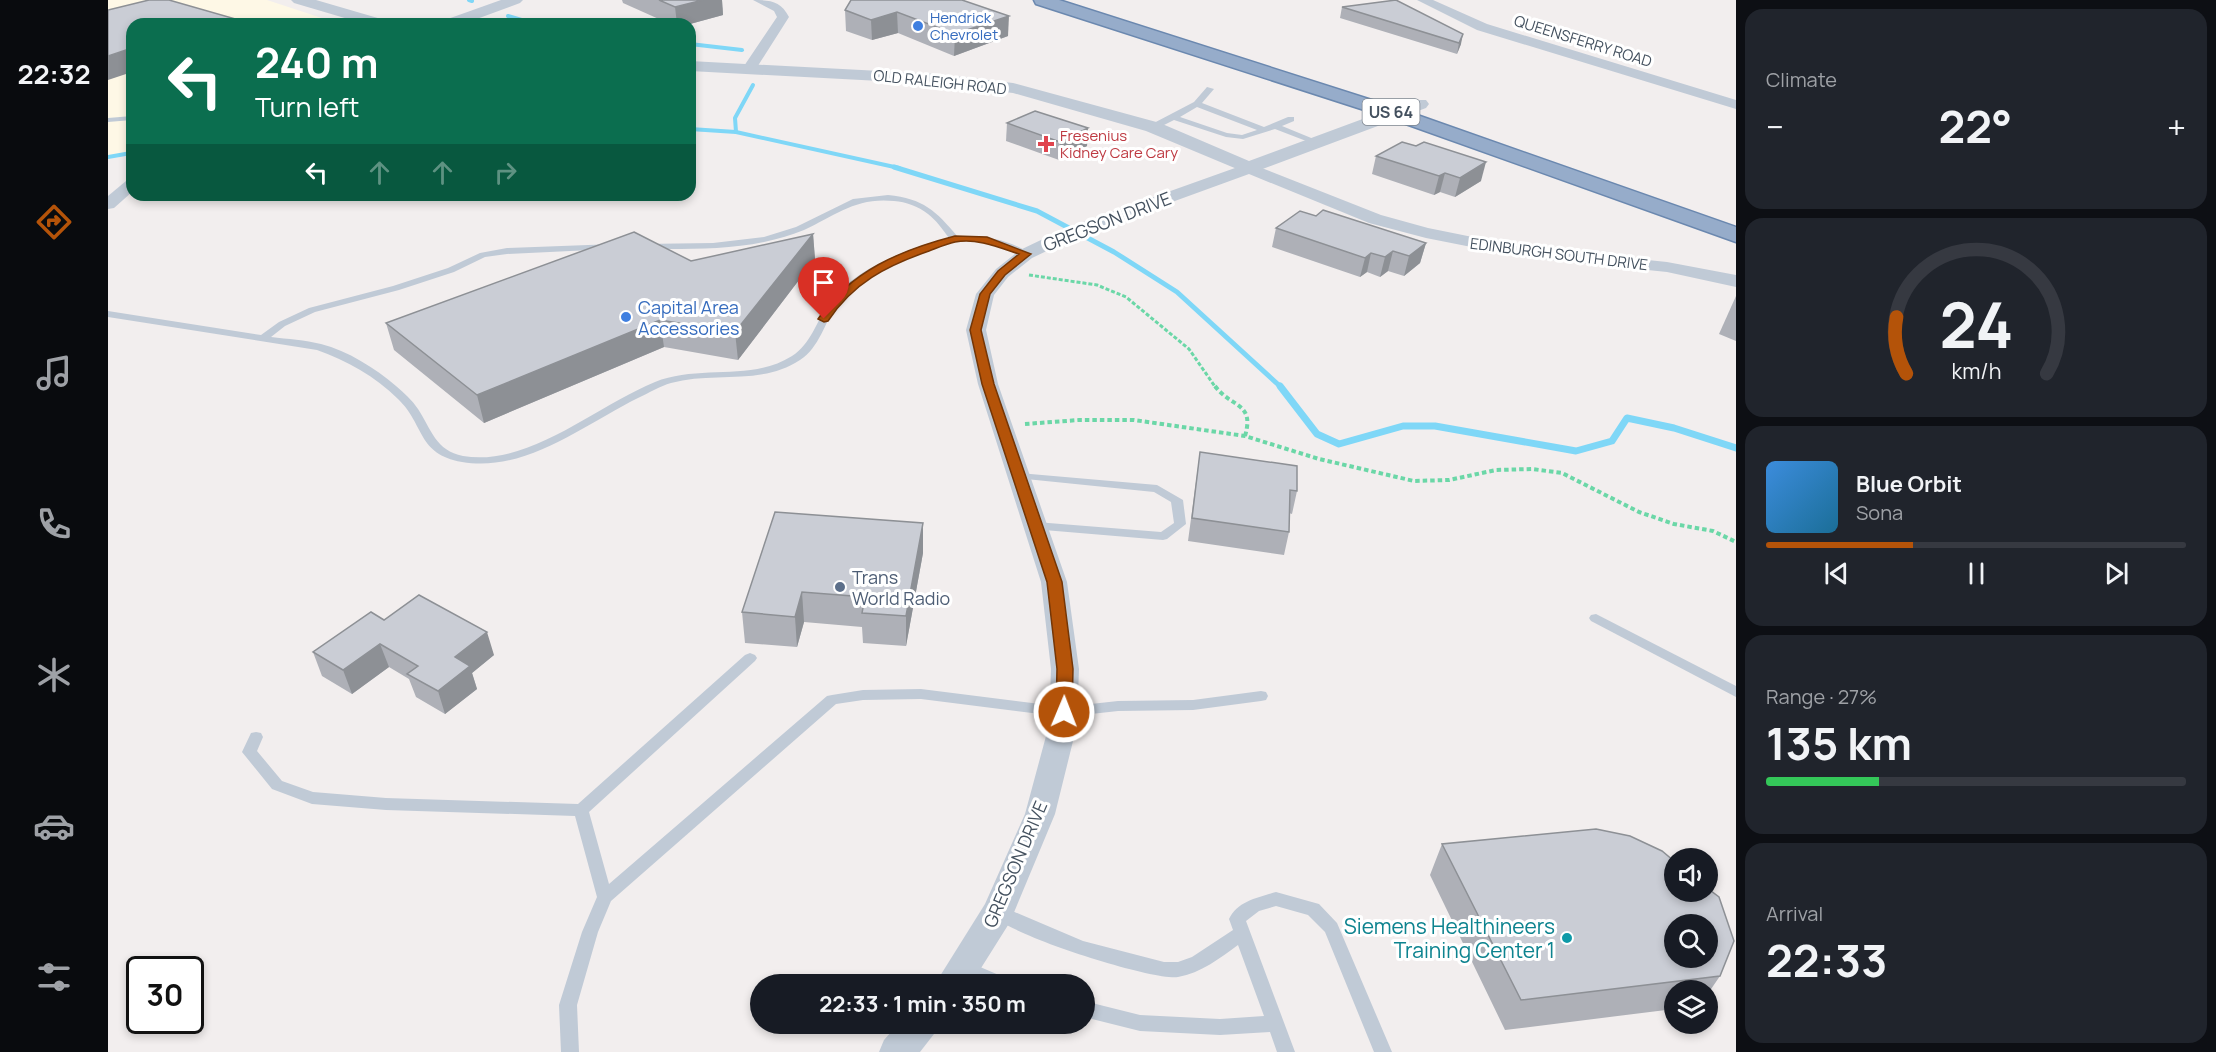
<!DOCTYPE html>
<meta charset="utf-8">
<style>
:root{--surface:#171b24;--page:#20242c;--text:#f1f3f6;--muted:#9ea1a6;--line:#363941;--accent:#b45309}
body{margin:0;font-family:Manrope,sans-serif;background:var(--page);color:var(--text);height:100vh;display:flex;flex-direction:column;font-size:22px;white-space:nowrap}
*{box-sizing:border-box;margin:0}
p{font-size:20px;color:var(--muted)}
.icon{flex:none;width:33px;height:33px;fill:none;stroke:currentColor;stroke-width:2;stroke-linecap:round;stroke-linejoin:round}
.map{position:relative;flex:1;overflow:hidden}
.sheet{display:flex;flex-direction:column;gap:9px;padding:9px;background:#0d0f14;width:480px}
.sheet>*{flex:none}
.guide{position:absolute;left:18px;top:18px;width:570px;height:183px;border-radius:18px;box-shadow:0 3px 9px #0003;background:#0b6e4f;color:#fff;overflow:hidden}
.fabs{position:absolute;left:1556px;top:848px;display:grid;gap:12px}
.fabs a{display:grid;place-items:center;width:54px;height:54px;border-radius:50%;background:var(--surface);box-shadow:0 3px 9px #0003;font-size:30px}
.speed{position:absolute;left:18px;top:956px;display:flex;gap:12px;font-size:30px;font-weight:700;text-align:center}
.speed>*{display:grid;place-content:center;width:78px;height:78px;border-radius:50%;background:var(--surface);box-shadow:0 3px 9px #0003;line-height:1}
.speed .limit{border:3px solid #111;border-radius:9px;background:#fff;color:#111}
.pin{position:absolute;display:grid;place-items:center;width:51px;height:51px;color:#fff;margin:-62px -26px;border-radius:50% 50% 50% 0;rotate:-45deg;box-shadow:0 0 6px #0007}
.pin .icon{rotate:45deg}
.me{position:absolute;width:66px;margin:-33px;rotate:1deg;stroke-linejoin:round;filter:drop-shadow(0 0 4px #0008)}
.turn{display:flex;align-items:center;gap:21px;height:126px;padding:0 30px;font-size:27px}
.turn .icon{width:78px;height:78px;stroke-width:2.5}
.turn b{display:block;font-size:42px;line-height:51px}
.lanes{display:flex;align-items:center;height:57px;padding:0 30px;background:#0003;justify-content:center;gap:30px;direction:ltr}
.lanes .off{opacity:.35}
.big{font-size:45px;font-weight:700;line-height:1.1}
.sheet .card{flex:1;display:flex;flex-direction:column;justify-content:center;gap:9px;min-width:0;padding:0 21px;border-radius:18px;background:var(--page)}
.sheet .dial{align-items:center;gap:0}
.dial svg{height:156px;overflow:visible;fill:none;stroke:var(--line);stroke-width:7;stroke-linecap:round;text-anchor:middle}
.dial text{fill:var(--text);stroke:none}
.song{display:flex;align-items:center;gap:18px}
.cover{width:72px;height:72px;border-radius:9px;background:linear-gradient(135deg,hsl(210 70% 55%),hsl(200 70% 35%))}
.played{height:6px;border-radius:3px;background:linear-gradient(90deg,var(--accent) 35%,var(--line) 35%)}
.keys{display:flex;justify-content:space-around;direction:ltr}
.heat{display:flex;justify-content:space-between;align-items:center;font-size:33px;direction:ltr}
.charge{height:9px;border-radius:4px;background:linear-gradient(90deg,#34c759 27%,var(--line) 0)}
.trip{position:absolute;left:642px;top:974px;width:345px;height:60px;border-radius:30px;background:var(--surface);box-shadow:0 3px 9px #0003;font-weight:700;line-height:60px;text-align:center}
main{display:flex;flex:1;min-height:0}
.dock{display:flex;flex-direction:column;width:108px;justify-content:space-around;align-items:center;background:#090b0e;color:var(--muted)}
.dock .icon{width:42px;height:42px}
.dock .on{color:var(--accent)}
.dock b{font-size:27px;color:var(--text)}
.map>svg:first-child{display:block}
</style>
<main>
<nav class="dock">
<b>22:32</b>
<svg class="icon on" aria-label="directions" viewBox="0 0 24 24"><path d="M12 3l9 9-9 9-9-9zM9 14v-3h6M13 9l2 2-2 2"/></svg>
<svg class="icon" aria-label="music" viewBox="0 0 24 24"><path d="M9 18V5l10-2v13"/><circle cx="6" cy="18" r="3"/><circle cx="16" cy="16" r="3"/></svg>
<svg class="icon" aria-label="phone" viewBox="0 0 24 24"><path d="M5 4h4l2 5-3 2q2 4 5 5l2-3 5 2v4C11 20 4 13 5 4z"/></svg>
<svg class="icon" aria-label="climate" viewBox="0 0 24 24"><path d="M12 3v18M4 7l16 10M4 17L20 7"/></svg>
<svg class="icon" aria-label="car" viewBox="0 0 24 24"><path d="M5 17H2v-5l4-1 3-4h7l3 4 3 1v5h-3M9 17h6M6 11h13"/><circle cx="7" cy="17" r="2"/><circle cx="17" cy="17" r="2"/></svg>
<svg class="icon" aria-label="filters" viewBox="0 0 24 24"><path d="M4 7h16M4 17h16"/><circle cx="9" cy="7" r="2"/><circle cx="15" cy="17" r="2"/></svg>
</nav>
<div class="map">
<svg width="1628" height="1052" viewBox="0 0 1628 1052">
<rect width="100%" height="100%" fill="#f2eeee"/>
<polygon fill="#fef8e6" points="0,0 159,0 232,24 24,24 24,153 0,157"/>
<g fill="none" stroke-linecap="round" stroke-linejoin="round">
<g stroke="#7fd7f7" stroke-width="4">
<polyline points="361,0 364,1"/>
<polyline points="400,16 427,24"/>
<polyline points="582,44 634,50"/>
<polyline points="582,129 628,132 791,168"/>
<polyline points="628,132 627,118 645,85"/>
<polyline points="0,157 23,153"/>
</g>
<polyline stroke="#7fd7f7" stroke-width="5" points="786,167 929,211 1006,252 1069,292 1174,388"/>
<polyline stroke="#7fd7f7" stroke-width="7" points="1172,386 1209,434 1231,444 1295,426 1327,426 1468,451 1504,441 1519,418 1566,428 1628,448"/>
<defs>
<polygon id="trunk" points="926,0 951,0 1295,110 1628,227 1628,242 1281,118 928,4"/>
</defs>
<use href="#trunk" stroke="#6b88af" stroke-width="3"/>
<polyline stroke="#6bd7a7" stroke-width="3" stroke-dasharray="4 2" stroke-linecap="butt" points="921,275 989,285 1018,297 1081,349 1108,388"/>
<g stroke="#6bd7a7" stroke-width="4" stroke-dasharray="4.5 3" stroke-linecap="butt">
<path d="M1107 386C1123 408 1147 402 1137 436"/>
<polyline points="917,424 971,420 1026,420 1137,436 1211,459 1306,481 1341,480 1388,470 1424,469 1454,473 1531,512 1566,524 1605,531 1628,542"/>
</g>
<g fill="#c0cad6" fill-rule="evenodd">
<path d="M1099 87 1106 89 1094 103 1156 127 1180 117H1186V121L1174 126 1213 142 1206 144 1167 129 1135 139 1118 137 1066 120 1048 129H1042V125L1086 102ZM1089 107 1149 130 1134 135 1119 133 1072 117Z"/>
<polygon points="24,116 24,120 0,122 0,118"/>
<path d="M780 195C816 199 827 210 850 237 872 234 904 240 922 254L918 257C899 251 882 241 862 241 823 241 753 273 729 305 716 323 712 347 692 360 653 386 606 371 563 383 552 386 541 393 530 398 477 424 418 473 354 462 309 454 317 425 290 399 267 376 239 361 209 350L0 317V311L153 335 171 322 201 308 285 286 340 268 372 253 399 248 507 244 508 246 504 249 399 254 377 257 346 272 291 290 207 312 177 326 163 337C180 339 197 340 213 344 240 351 267 368 288 386 296 393 304 400 310 409 323 429 328 451 355 456 421 467 488 406 547 382 591 364 643 382 684 356 703 344 708 322 720 305 744 269 801 248 841 238 835 230 828 220 820 214 810 206 798 202 786 201 748 197 728 215 696 230 684 235 670 239 656 242 617 250 577 249 537 249L533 246 534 244 605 243 656 237 688 227 745 199Z"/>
<polygon points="911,473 1049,485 1075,500 1078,524 1059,539 1055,540 924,529 922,526 924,523 928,522 1053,532 1066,523 1063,502 1046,492 907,478 905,476 907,474"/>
<polygon points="1488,614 1628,686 1628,697 1483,621 1481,618 1483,615"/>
<polygon points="642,653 647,655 649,658 647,661 481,812 501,884 719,696 724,695 755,690 813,689 956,707 1010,701 1085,700 1153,691 1158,692 1160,696 1158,700 1153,701 1085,710 1010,711 956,717 813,699 755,700 728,704 503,901 490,932 469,1005 471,1052 453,1052 451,1005 474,932 489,897 467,816 278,810 204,804 164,789 134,752 143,733 148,732 153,733 155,737 149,751 174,781 205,792 278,798 470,804 637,655"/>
<path d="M1168 892 1211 904 1229 923 1284 1052H1266L1217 932 1200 915 1168 906 1151 911 1138 921 1187 1052H1169L1162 1032 1112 1035 1032 1031 976 1017V1001L1032 1015 1112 1019 1156 1016 1130 945C1112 958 1093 973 1070 977 1045 981 892 933 882 912L884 907 890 905 975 941 1056 962H1070L1084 957 1125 930 1121 919C1129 901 1151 897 1168 892Z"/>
<polygon points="856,960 900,979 903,984 875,984 850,973 848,968 850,963"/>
</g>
<g fill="#c0cad6" fill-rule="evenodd">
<path d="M645 0C662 0 673 1 681 17L646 72 641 73 634 69 669 17 666 11Z"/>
<polygon points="1309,0 1325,0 1379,24 1628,100 1628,109 1369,30"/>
<polygon points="1141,163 1273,215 1320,228 1414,247 1559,262 1628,275 1628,287 1559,272 1414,257 1318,238 1261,223 1141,174 968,237 924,258 900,277 886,295 878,330 890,384 959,582 971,669 969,725 947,814 902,922 863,984 827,984 877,904 917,814 941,725 943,669 933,582 870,384 858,330 868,294 888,269 912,250 956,229"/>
<polygon points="24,179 24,192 6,208 0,209 0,196 18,181"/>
<polygon points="791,1023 832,1023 826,1034 812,1052 771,1052 776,1040"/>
</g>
<g fill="#c0cad6" fill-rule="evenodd">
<polygon points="183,0 208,0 280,21 282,24 257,24 186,3"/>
<polygon points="393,0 415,0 412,3 355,24 332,24 334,21"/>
<polygon points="582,61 829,74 905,83 1052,123 1141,161 1306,100 1318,100 1321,104 1318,108 1141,174 1038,131 905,93 829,84 582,71"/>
</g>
<use href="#trunk" fill="#96acca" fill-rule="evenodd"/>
</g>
<g fill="#aeb0b7">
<polygon points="514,0 614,0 615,15 582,24 562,24 515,3"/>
<polygon points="743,0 900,36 846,56 790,33 764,40 738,31 737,10"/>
<polygon points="1288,0 1353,44 1349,54 1232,18 1234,7"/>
<polygon points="899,123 980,128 979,146 951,160 898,141"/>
<polygon points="1268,156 1373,181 1347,197 1332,192 1326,195 1264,174"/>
<polygon points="1208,216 1318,243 1312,263 1296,276 1280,271 1272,277 1259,272 1252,277 1164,247 1168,228"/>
<polygon points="705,234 707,259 630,360 556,347 376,423 286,350 278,323 583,261"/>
<polygon points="1628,296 1628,341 1611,334"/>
<polygon points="1092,452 1189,491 1184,514 1181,513 1181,532 1176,555 1080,541"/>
<polygon points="815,523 815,553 798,646 755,643 754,627 696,622 689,647 637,643 634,612"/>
<polygon points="276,620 386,655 364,673 369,689 337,714 308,697 301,679 281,667 244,694 214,676 205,652"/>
<polygon points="1334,844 1612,976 1599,995 1599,990 1566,990 1566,1009 1397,1030 1322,875"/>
</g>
<g fill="#8d9095">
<polygon points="595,0 614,0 615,15 582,24 569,24 567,7"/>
<polygon points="789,12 790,33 764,40 763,20"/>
<polygon points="901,16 900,36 846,56 847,34"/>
<polygon points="124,18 126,24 105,24"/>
<polygon points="1355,34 1353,44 1349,54 1351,43"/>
<polygon points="24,48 24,72 0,80 0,56"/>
<polygon points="980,128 979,146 951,160 952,142"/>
<polygon points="1378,162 1373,181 1347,197 1352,178"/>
<polygon points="1337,173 1332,192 1326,195 1331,176"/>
<polygon points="705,234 707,259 630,360 627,332"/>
<polygon points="1318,243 1312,263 1296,276 1301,256"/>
<polygon points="1285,251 1280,271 1272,277 1277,257"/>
<polygon points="1263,253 1259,272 1252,277 1257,258"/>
<polygon points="552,320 556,347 376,423 369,395"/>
<polygon points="815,523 815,553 798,646 798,616"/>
<polygon points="694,592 696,622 689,647 687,617"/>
<polygon points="379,632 386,655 364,673 369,689 337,714 330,691 347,657"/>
<polygon points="272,644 281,667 244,694 235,670"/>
</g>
<g fill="#cacdd5" stroke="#8d9095" stroke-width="1.5" fill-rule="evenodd">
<polygon points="41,0 61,0 124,18 105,24 24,24 24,48 0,56 0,10"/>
<polygon points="551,0 595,0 567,7"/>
<polygon points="743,0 854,0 901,16 847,34 789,12 763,20 737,10"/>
<polygon points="1288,0 1355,34 1351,43 1234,7"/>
<polygon points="927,111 980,128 952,142 899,123"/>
<polygon points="1294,142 1308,146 1316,142 1378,162 1352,178 1337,173 1331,176 1268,156"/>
<polygon points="1215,210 1318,243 1301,256 1285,251 1277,257 1263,253 1257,258 1168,228 1192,211 1208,216"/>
<polygon points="526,232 583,261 705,234 627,332 552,320 369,395 278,323"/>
<polygon points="1092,452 1189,466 1189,491 1182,490 1181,532 1084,518"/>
<polygon points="667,512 815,523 798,616 754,613 757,597 694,592 687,617 634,612"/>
<polygon points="311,595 379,632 347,657 362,666 330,691 299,674 310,666 272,644 235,670 205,652 263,612 276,620"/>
<path d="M1488 829 1522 836 1554 851 1566 861V891H1599V888L1611 897 1626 941 1612 976 1413 1000 1334 844ZM1566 924H1599V957H1566Z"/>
</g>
<path fill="#b45309" stroke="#753606" stroke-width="1.5" d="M847 236 879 237 923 254 897 275 882 294 873 330 886 384 954 582 965 669 964 712 961 716H950L948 712 949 669 939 582 874 384 862 330 872 294 890 271 911 254C890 247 869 238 847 242 838 244 829 248 821 251 778 266 745 283 720 321L716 322 710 319C742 271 793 250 847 236Z"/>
<g fill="#3f7fe0" stroke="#fff" stroke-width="2">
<circle cx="810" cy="26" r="6"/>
<circle cx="518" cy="317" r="6"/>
</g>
<path fill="#e0444e" stroke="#fff" stroke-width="2" d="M935 135h6v6h6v6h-6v6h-6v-6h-6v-6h6z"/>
<circle fill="#5c6f8a" stroke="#fff" stroke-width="2" cx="732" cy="587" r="6"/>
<circle fill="#0f9aa8" stroke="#fff" stroke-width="2" cx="1459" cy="938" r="6"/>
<g text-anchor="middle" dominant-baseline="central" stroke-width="6" stroke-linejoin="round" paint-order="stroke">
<g font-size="15" fill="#366cbe" stroke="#fff" text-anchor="start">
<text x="822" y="17">Hendrick<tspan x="822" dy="17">Chevrolet</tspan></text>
</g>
<g font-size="15" fill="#44515f" stroke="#fff">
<text transform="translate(1475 41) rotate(17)">QUEENSFERRY ROAD</text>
<text transform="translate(832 82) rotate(6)">OLD RALEIGH ROAD</text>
<text transform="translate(1451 254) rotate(7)">EDINBURGH SOUTH DRIVE</text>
</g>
<g font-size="15" fill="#be3a42" stroke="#fff" text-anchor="start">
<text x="952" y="135">Fresenius<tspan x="952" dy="17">Kidney Care Cary</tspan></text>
</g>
<rect fill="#fff" stroke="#7c858f" stroke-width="1.5" x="1254.5" y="99" width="57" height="26" rx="4.5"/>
<g font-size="16" font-weight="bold" fill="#44515f">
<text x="1283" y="112">US 64</text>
</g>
<g font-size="18" fill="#44515f" stroke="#fff">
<text transform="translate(999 221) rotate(-21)">GREGSON DRIVE</text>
<text transform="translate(907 864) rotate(-67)">GREGSON DRIVE</text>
</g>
<g font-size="18" fill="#366cbe" stroke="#fff" text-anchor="start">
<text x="530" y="307">Capital Area<tspan x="530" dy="21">Accessories</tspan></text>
</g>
<g font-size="18" fill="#4e5e75" stroke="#fff" text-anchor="start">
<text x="744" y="577">Trans<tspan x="744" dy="21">World Radio</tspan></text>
</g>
<g font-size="21" fill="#0d838f" stroke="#fff" text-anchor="end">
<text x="1447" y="926">Siemens Healthineers<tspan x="1447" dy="24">Training Center 1</tspan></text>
</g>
</g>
</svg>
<div class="fabs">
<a><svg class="icon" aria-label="sound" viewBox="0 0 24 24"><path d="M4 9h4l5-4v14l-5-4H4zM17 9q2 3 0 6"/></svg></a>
<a><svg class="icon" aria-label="search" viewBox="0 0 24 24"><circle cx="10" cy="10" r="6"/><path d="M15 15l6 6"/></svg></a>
<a><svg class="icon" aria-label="layers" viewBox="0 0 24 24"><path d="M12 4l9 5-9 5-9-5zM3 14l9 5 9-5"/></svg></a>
</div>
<div class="speed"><div class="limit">30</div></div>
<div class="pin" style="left:716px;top:319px;background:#d93025"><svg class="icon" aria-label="arrive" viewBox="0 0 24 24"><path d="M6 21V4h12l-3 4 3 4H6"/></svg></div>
<svg class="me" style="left:956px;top:712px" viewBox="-20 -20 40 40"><circle r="17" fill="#b45309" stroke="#fff" stroke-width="3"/><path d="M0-11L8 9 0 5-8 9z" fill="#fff"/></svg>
<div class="trip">22:33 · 1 min · 350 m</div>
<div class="guide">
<div class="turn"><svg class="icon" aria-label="left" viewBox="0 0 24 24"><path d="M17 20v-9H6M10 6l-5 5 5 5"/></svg><div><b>240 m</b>Turn left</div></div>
<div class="lanes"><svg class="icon" aria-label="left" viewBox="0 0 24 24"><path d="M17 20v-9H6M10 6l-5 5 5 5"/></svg><svg class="icon off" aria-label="ahead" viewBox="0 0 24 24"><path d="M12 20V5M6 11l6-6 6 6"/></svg><svg class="icon off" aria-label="ahead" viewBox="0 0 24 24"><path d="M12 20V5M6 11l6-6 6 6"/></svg><svg class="icon off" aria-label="right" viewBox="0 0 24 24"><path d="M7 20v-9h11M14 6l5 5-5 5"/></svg></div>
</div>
</div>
<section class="sheet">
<div class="card"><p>Climate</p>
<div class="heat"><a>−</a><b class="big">22°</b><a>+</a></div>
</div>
<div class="card dial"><svg viewBox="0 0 100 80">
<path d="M14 69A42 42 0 1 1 86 69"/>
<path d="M14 69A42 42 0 0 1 9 40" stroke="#b45309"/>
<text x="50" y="56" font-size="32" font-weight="700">24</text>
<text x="50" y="72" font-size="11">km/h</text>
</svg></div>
<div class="card">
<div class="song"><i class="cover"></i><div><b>Blue Orbit</b><p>Sona</p></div></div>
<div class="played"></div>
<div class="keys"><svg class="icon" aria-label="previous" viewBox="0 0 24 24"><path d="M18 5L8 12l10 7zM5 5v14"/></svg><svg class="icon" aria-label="pause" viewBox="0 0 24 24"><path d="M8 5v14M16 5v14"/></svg><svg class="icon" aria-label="next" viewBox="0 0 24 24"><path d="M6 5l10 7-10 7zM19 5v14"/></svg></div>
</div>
<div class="card"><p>Range · 27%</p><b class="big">135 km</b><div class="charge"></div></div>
<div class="card"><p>Arrival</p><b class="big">22:33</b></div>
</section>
</main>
